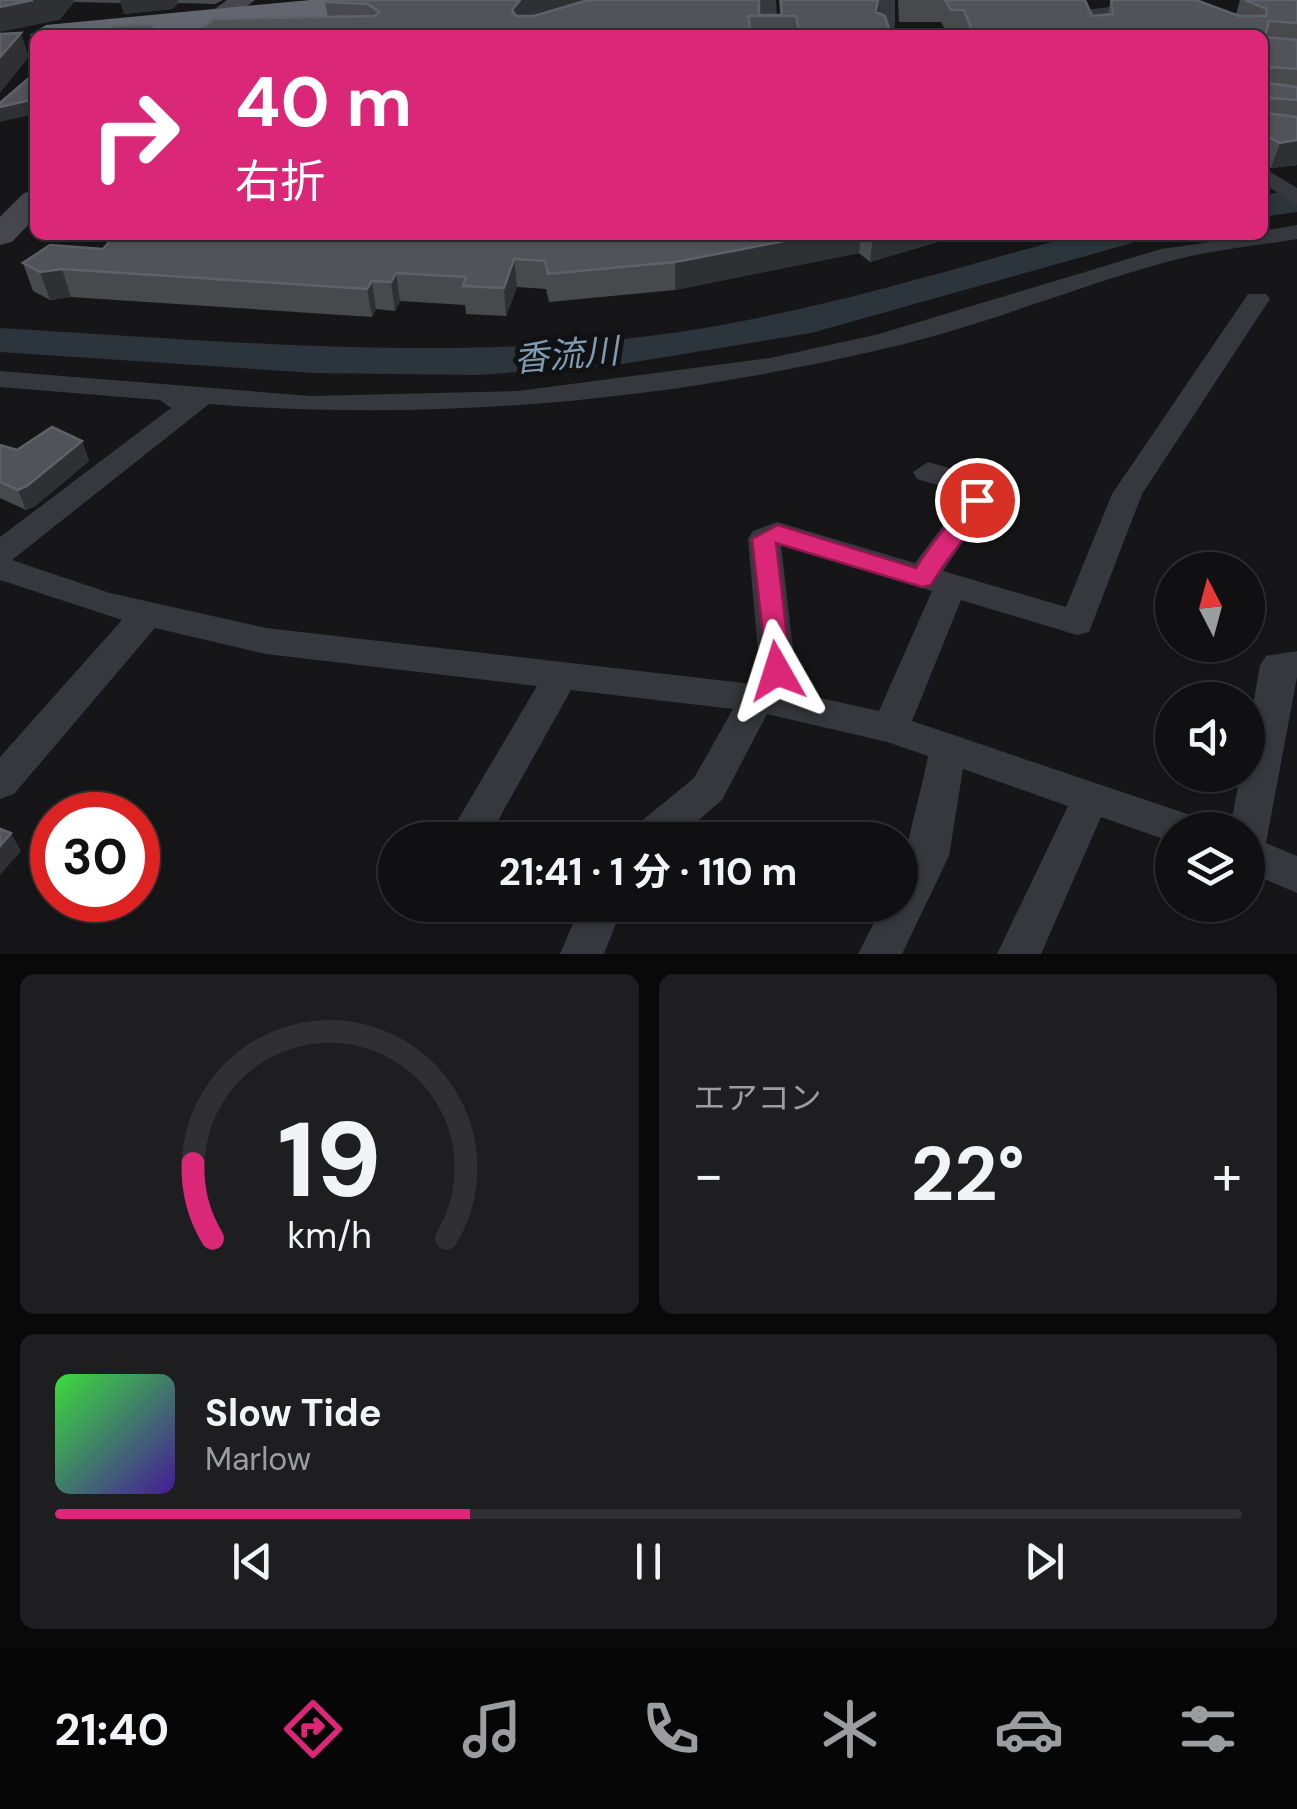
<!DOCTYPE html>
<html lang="ja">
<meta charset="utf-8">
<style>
:root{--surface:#101012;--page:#1e1e20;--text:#f1f3f6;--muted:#9c9d9f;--line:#303032;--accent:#db2777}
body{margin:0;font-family:"DM Sans","Noto Sans JP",sans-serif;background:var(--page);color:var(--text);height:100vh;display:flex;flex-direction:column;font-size:38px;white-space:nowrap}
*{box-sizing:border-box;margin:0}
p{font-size:32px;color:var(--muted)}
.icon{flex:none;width:55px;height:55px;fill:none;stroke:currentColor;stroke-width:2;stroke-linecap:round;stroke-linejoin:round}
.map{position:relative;height:954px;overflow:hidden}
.side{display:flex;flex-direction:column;gap:20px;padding:20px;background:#09090a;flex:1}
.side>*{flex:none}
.banner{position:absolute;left:30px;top:30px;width:1238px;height:210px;border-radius:15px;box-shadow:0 2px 8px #0004,0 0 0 2px var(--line);background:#db2777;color:#fff;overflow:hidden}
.needle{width:65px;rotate:354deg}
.fabs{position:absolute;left:1155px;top:552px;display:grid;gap:20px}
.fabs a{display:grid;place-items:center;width:110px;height:110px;border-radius:50%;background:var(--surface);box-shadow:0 2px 8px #0004,0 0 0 2px var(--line);font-size:50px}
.speed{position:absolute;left:30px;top:792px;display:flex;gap:20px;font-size:50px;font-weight:700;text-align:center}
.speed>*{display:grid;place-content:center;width:130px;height:130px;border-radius:50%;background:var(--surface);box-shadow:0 2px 8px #0004,0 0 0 2px var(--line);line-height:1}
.speed .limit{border:15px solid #d22;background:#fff;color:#111}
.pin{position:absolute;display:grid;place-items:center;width:85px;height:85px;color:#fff;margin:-42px;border:5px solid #fff;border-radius:50%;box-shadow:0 2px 10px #0007}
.me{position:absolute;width:110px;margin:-55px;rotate:354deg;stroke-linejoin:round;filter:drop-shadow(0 0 8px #0008)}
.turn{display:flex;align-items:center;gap:35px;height:210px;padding:0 40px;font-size:45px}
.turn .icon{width:130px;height:130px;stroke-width:2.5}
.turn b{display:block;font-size:70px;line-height:85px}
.big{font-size:75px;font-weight:700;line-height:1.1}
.side .widget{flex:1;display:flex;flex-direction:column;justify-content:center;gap:15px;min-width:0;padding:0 35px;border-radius:15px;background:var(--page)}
.side .dial{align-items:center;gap:0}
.dial svg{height:260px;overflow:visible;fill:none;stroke:var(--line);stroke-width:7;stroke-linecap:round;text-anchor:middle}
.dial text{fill:var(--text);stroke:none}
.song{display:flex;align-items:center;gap:30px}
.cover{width:120px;height:120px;border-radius:15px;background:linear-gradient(135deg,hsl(120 70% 55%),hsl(260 70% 35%))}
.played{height:10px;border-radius:5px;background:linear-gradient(90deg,var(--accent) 35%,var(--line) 35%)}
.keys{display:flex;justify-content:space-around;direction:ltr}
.heat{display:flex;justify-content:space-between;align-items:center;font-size:55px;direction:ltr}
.side .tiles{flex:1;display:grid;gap:20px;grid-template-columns:1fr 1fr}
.widget:last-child{grid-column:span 2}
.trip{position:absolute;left:378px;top:822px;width:540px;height:100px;border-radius:50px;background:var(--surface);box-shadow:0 2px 8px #0004,0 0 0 2px var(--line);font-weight:700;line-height:100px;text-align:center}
.menu{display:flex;height:160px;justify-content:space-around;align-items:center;background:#060607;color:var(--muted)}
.menu .icon{width:70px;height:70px}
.menu .on{color:var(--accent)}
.menu b{font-size:45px;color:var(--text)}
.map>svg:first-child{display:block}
</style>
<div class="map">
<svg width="1297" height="954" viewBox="0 0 1297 954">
<rect width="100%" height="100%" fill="#161618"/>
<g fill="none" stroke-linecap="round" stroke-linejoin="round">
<g fill="#2c353c" fill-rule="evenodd">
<polygon points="1297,190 1297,212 1262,217 1262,195"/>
<path d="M1077 235H1137L1132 243 811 333 616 365 478 375 314 373 0 352V328C204 340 408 359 613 340 772 325 924 277 1077 235Z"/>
</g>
<g fill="#37383d" fill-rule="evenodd">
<polygon points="760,0 776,0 778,35 760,35"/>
<polygon points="879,0 895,0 895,35 877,35"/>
<polygon points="1165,0 1199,0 1124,18 1101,19 1105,35 1087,35 1085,10"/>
<polygon points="1262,167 1297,188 1297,205 1262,183"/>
<path d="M1297 225V239C1255 246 1211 250 1170 261 1075 287 983 326 887 348 665 401 435 422 209 404L12 560 110 593 266 628 761 685 748 539 753 531 777 522 915 563 961 502 945 487 917 479 913 472 928 462 967 473 992 500 943 571 1066 607 1112 494 1248 294H1266L1270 299 1142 494 1089 632 1077 635 961 600 912 721 1199 818 1205 830H1172V842L1101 817 1041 954H997L1068 806 963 769 949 856 902 954H858L883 905H900C900 858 919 804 928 756L887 742 767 714 722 800 675 840H627L633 828 694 778 733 709 571 690 487 840H446L537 686 266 654 155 628 14 794 0 799V757L122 620 0 580V537L171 408 160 400 0 387V371L311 396 518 391 770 358 879 334 1161 249 1262 235V231ZM781 545 932 591 879 711 798 693Z"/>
<polygon points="1297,651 1297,677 1266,843 1297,856 1297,893 1248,872 1248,830 1230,830 1240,775 1248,775 1248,735 1260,665 1266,656"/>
<polygon points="581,905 623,905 604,954 560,954"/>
</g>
<g fill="#45474d" fill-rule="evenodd">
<polygon points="227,0 255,0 209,35 179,35"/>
<polygon points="35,190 35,218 12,242 0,245 0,217 24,193"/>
</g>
<polygon fill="#63666e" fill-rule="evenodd" points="310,0 423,0 407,9 146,35 35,35 35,42 30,35 46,25"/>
</g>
<g fill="#47494d">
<polygon points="0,0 223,0 215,4 178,3 172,9 124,14 121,3 74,2 59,20"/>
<polygon points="779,0 878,0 877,12 891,35 186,35 201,30 328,17 325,2 780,15"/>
<polygon points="898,0 1085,0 1092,16 1107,15 1111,0 1236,14 1240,0 1297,0 1297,165 1271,168 1262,164 1262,35 961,35 960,33 947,33 941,22 899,22"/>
<polygon points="115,235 961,235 870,262 859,253 675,290 549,302 546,289 517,287 506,316 466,314 465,305 400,301 395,311 376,309 372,317 71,297 50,300 33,291 23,263 103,249"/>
<polygon points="82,441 89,461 35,506 26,510 0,498 0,445 17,450"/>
</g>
<g fill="#2f3033">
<polygon points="33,0 73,0 74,2 59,20 0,32 0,7"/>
<polygon points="120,0 177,0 178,3 172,9 124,14"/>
<polygon points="520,0 608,0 514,33 512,10"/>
<polygon points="21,33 29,57 0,93 0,57"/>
<polygon points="35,99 35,114 0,122 0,107"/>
<polygon points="1270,138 1262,160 1262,145"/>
<polygon points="1297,140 1297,165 1271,168 1280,143"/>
<polygon points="816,235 861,235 859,253 675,290 675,262"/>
<polygon points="873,235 961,235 870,262"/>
<polygon points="514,259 517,287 506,316 504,288"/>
<polygon points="62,269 71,297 50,300 40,272"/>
<polygon points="396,273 400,301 395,311 391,282"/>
<polygon points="372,281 376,309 372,317 367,289"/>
<polygon points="82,441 89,461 35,506 26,510 18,490"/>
<polygon points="11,833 21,851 0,875 0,846"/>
</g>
<g fill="#525359" stroke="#5f6168" stroke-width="2.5">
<polygon points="0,0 33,0 0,7"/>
<polygon points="335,0 520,0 512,10 516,16 534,16 588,0 759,0 759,15 782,15 781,0 878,0 876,12 885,16 891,35 800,35 796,16 748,16 751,35 186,35 191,30 201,30 213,19 375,16 379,12 368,4 325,2"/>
<polygon points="945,0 1085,0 1092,16 1113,14 1111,0 1196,0 1239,16 1266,16 1267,9 1245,0 1297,0 1297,23 1269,21 1265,37 1297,40 1297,69 1270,67 1266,83 1297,87 1297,100 1270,98 1266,113 1297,117 1297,140 1280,143 1270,138 1267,144 1262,145 1262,35 974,35 964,10 951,10"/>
<polygon points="153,25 149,35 110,35 113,26"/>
<polygon points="21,33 0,57 0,34"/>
<polygon points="35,73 35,99 0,107 0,103"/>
<polygon points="115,235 816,235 675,262 548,274 545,261 514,259 504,288 463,286 466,277 396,273 391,282 372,281 367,289 62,269 40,272 23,263 50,245 103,249"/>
<polygon points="52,427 82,441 27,486 18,490 0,482 0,445 17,450"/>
<polygon points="0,829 11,833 0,846"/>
</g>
<path fill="#db2777" stroke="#8e194d" stroke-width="2.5" d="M977 492 989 500C973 531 949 554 931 585L922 587 776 543 791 671 777 681 768 678 752 539 778 525 916 568C932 541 953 521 969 494Z"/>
<g text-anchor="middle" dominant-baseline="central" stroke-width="10" stroke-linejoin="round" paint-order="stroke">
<g font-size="35" font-style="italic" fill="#7f9bb3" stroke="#111113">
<text transform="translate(566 355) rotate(-5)">香流川</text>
</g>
</g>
</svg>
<div class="fabs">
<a><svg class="needle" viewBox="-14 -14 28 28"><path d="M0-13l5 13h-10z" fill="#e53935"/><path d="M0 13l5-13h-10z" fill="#9c9d9f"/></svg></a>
<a><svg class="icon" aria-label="sound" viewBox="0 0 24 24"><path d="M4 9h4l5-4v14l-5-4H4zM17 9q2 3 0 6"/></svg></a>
<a><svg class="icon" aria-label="layers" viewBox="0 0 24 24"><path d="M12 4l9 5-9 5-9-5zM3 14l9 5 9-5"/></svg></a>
</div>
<div class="speed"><div class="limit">30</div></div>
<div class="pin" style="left:977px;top:500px;background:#d93025"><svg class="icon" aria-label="arrive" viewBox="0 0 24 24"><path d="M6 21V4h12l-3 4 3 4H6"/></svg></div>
<svg class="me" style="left:777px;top:671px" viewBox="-20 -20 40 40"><path d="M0-17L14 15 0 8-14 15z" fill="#db2777" stroke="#fff" stroke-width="4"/></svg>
<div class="trip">21:41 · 1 分 · 110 m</div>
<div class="banner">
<div class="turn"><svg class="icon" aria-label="right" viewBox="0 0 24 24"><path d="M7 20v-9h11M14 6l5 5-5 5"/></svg><div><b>40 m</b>右折</div></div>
</div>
</div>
<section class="side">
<div class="tiles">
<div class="widget dial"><svg viewBox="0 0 100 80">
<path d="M14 69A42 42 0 1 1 86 69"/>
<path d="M14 69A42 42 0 0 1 8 46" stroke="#db2777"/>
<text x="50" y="56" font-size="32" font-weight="700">19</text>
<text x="50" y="72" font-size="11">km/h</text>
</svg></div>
<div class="widget"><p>エアコン</p>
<div class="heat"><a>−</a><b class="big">22°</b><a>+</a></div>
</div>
<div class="widget">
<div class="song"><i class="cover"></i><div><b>Slow Tide</b><p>Marlow</p></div></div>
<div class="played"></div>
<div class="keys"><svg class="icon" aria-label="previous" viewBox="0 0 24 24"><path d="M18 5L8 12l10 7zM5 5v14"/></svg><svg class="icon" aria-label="pause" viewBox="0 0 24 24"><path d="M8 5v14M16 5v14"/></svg><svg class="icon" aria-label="next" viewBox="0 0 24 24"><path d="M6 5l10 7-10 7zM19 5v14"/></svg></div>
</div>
</div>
</section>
<nav class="menu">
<b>21:40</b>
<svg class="icon on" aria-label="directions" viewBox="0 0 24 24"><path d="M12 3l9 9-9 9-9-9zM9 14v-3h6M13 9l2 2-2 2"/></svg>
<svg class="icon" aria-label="music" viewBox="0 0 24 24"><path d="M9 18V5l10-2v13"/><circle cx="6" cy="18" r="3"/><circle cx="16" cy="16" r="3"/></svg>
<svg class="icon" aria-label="phone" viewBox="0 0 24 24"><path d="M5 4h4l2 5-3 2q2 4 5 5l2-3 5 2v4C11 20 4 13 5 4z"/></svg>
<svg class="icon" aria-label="climate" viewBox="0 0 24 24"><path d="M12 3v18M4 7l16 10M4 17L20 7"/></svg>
<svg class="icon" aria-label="car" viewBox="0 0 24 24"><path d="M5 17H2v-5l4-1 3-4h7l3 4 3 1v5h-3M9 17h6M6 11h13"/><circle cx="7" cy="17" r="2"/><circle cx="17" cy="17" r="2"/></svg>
<svg class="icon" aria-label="filters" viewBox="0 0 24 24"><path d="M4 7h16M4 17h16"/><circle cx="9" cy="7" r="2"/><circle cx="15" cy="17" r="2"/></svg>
</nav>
